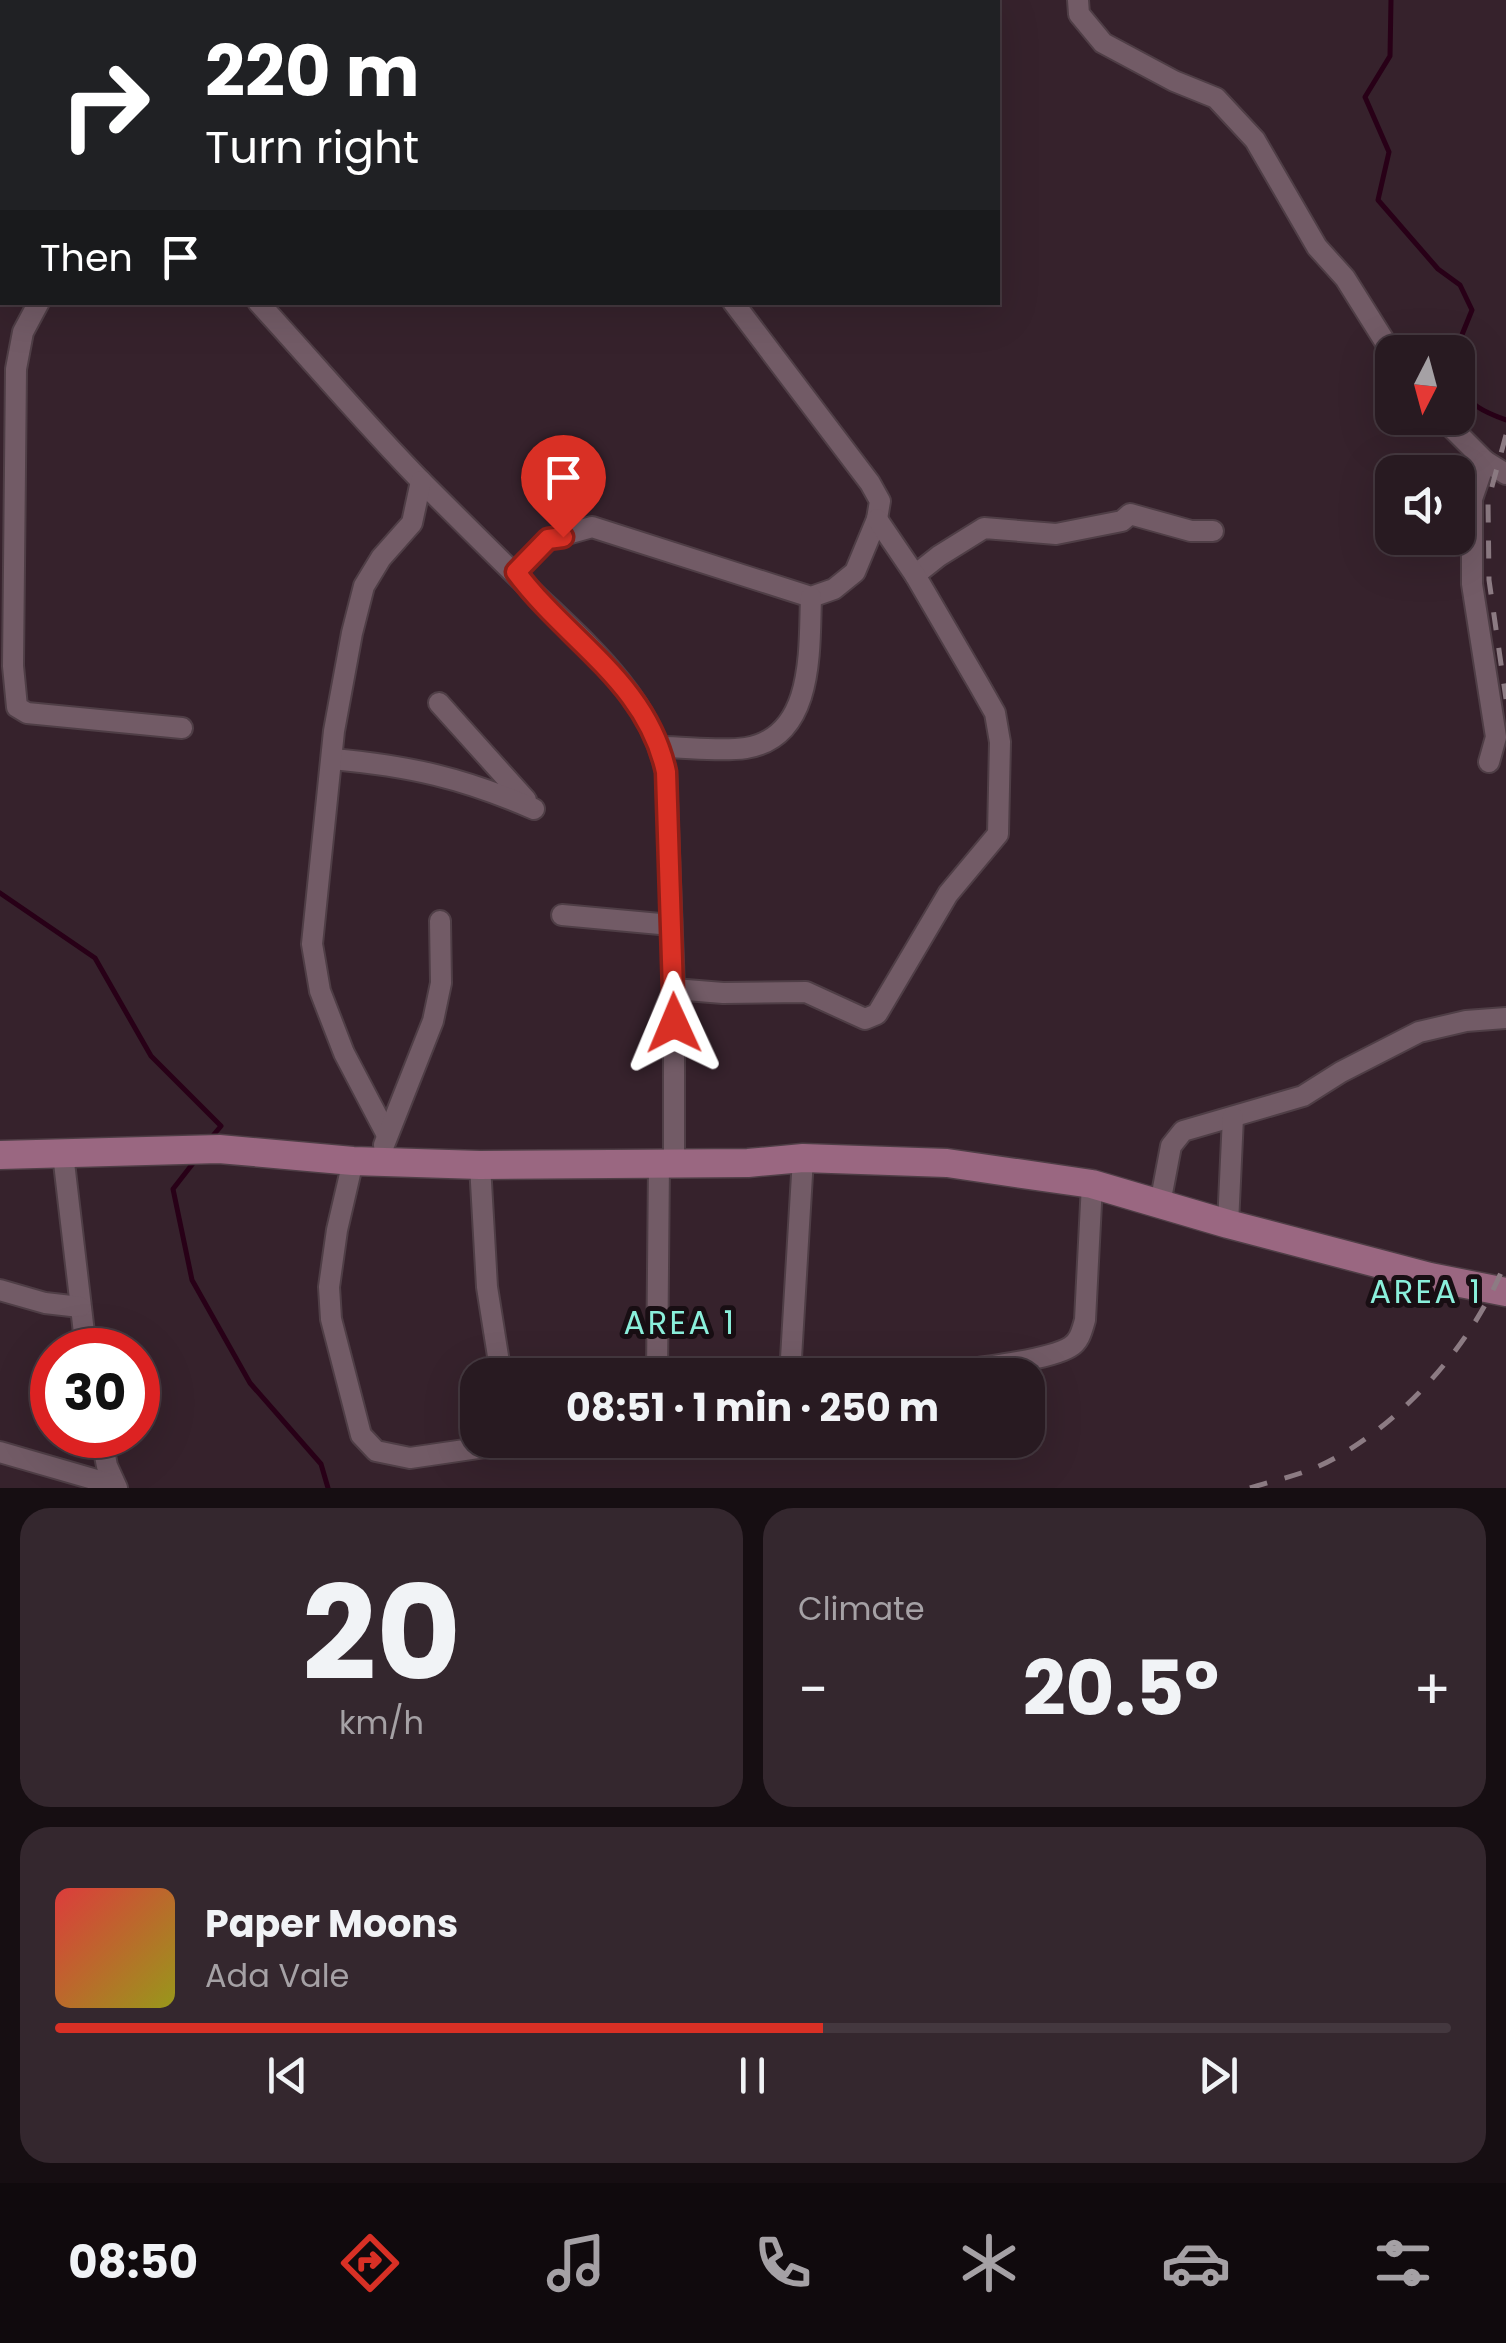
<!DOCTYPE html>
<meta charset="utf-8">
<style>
:root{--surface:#281a21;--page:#34272e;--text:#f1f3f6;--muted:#a5a1a5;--line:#44383f;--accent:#d93025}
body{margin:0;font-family:Poppins,sans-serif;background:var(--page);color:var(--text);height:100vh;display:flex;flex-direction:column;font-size:38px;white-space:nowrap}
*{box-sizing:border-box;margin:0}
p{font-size:32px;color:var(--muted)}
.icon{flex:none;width:55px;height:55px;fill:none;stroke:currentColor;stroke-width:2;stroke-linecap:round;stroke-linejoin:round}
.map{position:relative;height:1488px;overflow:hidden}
.side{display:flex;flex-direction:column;gap:20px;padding:20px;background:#160e12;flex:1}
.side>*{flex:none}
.banner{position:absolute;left:0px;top:0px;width:1000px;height:305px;box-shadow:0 10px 40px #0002,0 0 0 2px var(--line);background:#202124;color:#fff;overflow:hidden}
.needle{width:65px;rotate:186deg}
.fabs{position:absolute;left:1375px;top:335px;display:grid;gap:20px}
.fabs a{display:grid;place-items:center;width:100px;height:100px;border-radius:20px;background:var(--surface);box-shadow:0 10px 40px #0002,0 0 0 2px var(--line);font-size:50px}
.speed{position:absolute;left:30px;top:1328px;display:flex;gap:20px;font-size:50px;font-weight:700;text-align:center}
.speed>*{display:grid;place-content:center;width:130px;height:130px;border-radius:50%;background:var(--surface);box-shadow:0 10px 40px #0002,0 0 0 2px var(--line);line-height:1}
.speed .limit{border:15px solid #d22;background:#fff;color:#111}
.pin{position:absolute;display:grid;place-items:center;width:85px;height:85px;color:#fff;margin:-102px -42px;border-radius:50% 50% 50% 0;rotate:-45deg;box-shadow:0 0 10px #0007}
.pin .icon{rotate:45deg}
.me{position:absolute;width:110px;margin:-55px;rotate:359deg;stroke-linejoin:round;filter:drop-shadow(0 0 8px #0008)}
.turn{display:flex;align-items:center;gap:35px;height:210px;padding:0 40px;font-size:45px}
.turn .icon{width:130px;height:130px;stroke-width:2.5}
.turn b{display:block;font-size:70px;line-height:85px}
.then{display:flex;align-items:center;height:95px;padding:0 40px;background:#0003;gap:20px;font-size:38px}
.big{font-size:75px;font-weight:700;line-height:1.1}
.side .card{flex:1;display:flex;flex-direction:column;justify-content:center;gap:15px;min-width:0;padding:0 35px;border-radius:30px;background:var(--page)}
.side .dial{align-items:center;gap:0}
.dial b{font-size:130px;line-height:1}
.song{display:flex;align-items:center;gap:30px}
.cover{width:120px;height:120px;border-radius:15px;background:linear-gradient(135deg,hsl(0 70% 55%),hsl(60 70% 35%))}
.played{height:10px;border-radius:5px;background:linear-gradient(90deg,var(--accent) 55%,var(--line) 55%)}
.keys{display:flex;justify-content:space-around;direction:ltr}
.heat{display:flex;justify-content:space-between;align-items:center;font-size:55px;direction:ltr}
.side .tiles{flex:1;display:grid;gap:20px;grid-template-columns:1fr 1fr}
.card:last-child{grid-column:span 2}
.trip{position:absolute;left:460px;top:1358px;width:585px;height:100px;border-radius:30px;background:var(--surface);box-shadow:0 10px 40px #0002,0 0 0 2px var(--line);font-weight:700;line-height:100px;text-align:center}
.menu{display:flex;height:160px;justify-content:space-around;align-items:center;background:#100a0d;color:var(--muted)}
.menu .icon{width:70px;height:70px}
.menu .selected{color:var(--accent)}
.menu b{font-size:45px;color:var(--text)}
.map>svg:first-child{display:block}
</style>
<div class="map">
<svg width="1506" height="1488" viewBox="0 0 1506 1488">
<rect width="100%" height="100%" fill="#36222c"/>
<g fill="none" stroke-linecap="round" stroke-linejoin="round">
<g stroke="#280017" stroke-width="5">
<polyline points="1391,0 1390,56 1365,97 1389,152 1378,200 1438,269 1460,285 1472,310 1455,352"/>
<path d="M1458 383C1468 405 1484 412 1506 420"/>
<polyline points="0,893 95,958 151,1056 221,1126 211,1138"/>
<polyline points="194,1162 173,1189 192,1280 250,1383 321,1464 328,1488"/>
</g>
<defs>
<g id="minor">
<polyline points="72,0 72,2"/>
<polyline points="223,0 224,2"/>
<polyline points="362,0 366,2"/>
<polyline points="1078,0 1079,14 1103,43 1174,81 1216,98 1255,140 1317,247 1345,278 1392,353"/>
<polyline points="39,302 23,332 16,369 13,666 17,707 27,713 182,728"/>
<path d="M258 302C313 362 366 425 423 483 459 519 495 555 532 591 586 643 649 695 666 772L674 989V1162"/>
<polyline points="1442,418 1485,461"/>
<polyline points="515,572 549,539 592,527 811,597 834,589 855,572 877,519 880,501 870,483 733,302"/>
<polyline points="915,575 939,556 984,528 1056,534 1122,521 1130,514 1191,531 1213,531"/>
<polyline points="439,703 526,800"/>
<path d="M661 747C688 747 719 752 746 748 815 737 809 648 811 597"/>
<path d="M332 759C410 766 463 778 534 809"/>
<polyline points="1489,762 1496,737 1472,584 1472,499 1485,461 1506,474"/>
<polyline points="562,915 671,925"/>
<polyline points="674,989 723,993 806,992 865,1019 877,1014 948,894 998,834 1000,742 995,713 978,683 915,575 877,519"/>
<polyline points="387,1135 344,1053 320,991 312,944 334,731 352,633 364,586 381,558 412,523 421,481"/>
<polyline points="384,1145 433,1021 441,983 440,921"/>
<polyline points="63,1154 86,1350"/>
<polyline points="353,1161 337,1230 329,1287 331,1319 361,1435 376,1451 410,1458 533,1440"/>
<polyline points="480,1165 487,1287 501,1375"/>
<polyline points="1160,1204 1171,1146 1183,1131 1303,1096 1341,1072 1419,1032 1466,1021 1506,1018"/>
<polyline points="1228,1224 1233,1117"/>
<polyline points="0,1290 45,1303 80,1307"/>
<polyline points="657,1375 659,1163"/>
<polyline points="790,1375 803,1158"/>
<path d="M926 1375C959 1370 1045 1362 1070 1347 1080 1341 1082 1330 1085 1320L1092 1184"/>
<polyline points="101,1435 107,1466 117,1488"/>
<polyline points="0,1452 114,1485"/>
</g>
<polyline id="secondary" points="0,1155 219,1149 353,1161 480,1165 748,1163 803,1158 947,1163 1092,1184 1228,1224 1430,1277 1506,1292"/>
</defs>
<use href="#minor" stroke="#4f3e46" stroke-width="24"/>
<use href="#secondary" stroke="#4f3e46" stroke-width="31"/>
<use href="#minor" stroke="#725b66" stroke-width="20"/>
<use href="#secondary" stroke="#9a6781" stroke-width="28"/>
<g stroke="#8c7b83" stroke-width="5" stroke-dasharray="18 18" stroke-linecap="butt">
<polyline points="1506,435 1488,501 1489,580 1506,699"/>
<path d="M1250 1488C1272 1481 1296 1476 1317 1467 1397 1431 1476 1342 1506 1260"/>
</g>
</g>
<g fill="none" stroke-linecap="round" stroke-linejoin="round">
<defs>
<path id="route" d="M563 537 548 539 516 572C567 641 647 682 666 772L674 1023"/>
</defs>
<use href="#route" stroke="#8d1f18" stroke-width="25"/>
<use href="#route" stroke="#d93025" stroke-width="18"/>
</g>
<g text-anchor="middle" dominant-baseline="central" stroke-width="10" stroke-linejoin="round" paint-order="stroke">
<g font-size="32" letter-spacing="2.5" fill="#8aefdb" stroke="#180e13">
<text x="1426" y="1291">AREA 1</text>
<text x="680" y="1322">AREA 1</text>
</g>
</g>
</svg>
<div class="fabs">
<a><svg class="needle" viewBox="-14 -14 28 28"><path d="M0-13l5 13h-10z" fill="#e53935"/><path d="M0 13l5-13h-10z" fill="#a5a1a5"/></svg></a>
<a><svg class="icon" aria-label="sound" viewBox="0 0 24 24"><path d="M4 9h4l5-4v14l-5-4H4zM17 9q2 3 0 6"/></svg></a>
</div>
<div class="speed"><div class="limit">30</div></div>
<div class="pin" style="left:563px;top:537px;background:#d93025"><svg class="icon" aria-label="arrive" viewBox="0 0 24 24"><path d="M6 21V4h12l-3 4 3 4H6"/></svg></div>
<svg class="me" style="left:674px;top:1023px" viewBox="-20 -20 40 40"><path d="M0-17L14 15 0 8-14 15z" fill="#d93025" stroke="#fff" stroke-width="4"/></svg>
<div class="trip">08:51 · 1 min · 250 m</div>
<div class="banner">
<div class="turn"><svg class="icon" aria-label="right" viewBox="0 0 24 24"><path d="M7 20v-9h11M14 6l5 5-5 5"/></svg><div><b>220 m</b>Turn right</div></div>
<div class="then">Then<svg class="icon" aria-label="arrive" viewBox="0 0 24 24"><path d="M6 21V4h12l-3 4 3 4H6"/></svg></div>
</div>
</div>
<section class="side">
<div class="tiles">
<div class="card dial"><b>20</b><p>km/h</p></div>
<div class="card"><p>Climate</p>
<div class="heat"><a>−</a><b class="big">20.5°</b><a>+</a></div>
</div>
<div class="card">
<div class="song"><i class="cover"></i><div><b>Paper Moons</b><p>Ada Vale</p></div></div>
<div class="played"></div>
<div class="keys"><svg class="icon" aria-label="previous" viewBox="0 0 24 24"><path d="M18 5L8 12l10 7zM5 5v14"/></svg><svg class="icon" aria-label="pause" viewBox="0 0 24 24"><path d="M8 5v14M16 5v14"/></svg><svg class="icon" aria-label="next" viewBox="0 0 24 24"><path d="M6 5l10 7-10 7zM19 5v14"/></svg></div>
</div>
</div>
</section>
<nav class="menu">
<b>08:50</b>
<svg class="icon selected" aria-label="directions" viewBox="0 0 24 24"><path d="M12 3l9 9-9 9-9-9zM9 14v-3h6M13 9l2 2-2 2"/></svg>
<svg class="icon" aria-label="music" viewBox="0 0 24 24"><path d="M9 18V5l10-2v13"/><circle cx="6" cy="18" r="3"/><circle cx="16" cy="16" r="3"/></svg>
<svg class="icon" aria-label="phone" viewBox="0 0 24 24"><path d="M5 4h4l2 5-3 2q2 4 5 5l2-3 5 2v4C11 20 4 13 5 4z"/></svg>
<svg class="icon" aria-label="climate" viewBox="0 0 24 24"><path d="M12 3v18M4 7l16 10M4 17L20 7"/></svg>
<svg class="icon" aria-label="car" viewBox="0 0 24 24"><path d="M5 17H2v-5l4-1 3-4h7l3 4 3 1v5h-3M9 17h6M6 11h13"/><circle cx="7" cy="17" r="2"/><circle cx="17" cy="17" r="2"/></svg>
<svg class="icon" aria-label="filters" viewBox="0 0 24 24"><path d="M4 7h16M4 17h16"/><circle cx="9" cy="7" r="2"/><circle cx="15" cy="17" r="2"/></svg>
</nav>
